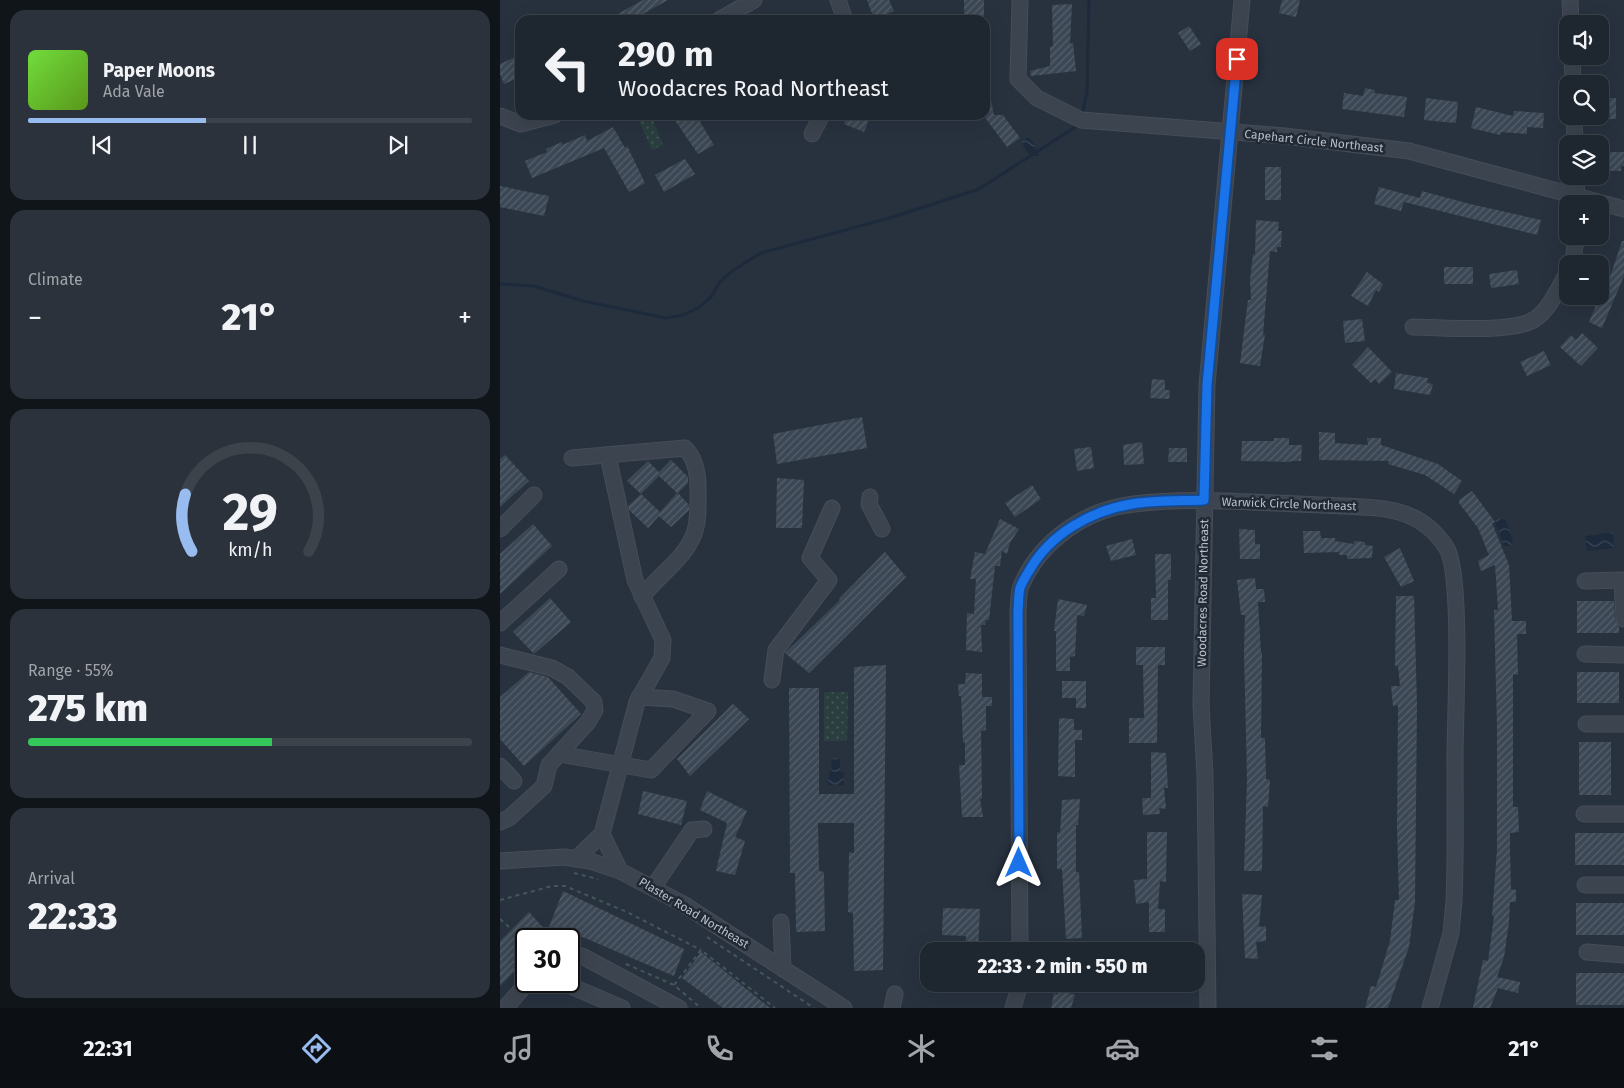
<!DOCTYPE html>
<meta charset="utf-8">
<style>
:root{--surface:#1e262f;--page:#2b323b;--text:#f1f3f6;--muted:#a1a5aa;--line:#3c434b;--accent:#98bcef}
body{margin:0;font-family:"Fira Sans",sans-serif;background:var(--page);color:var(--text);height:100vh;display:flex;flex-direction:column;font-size:19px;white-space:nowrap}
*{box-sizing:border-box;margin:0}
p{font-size:16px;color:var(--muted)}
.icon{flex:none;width:28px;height:28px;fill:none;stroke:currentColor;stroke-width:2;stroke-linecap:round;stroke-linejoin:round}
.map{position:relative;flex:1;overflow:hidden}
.sheet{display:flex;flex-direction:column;gap:10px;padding:10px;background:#10151a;width:500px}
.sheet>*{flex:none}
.hud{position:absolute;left:15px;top:15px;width:475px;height:105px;border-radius:15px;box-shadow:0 5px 20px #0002,0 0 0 1px var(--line);background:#1e262f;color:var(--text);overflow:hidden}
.buttons{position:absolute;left:1059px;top:15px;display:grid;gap:10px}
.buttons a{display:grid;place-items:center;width:50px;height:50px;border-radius:10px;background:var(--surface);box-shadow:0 5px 20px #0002,0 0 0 1px var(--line);font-size:25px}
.speed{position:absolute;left:15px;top:928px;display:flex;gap:10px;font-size:25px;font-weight:700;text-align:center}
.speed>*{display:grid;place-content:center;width:65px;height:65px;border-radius:50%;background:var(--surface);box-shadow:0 5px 20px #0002,0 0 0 1px var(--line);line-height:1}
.speed .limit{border:2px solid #111;border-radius:8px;background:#fff;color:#111}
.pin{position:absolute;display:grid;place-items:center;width:42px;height:42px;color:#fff;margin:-21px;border-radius:10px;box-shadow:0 2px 8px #0006}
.me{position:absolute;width:55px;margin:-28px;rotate:0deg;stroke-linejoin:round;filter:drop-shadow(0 0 4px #0008)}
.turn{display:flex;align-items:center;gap:18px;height:105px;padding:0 20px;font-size:22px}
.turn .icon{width:65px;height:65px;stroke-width:2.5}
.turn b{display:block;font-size:35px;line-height:42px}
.big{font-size:38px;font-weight:800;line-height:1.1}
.sheet .widget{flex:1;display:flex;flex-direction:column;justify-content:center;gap:8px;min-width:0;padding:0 18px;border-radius:15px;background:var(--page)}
.sheet .dial{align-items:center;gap:0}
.dial svg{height:130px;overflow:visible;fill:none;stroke:var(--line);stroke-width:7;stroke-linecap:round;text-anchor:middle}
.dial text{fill:var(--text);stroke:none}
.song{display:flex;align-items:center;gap:15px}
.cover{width:60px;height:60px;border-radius:8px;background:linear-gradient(135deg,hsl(100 70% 55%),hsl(90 70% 35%))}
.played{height:5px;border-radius:2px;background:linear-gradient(90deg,var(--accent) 40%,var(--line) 40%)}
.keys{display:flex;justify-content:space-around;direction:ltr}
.heat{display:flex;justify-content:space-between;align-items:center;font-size:28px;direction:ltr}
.charge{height:8px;border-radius:4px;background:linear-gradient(90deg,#34c759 55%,var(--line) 0)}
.trip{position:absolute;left:420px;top:942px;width:285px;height:50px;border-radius:15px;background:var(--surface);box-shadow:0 5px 20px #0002,0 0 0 1px var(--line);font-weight:800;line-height:50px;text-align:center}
.tabs{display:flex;height:80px;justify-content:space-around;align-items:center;background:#0c0f13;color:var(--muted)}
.tabs .icon{width:35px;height:35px}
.tabs .active{color:var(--accent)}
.tabs b{font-size:22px;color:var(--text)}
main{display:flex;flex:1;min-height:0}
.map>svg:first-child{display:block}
</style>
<main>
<section class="sheet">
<div class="widget">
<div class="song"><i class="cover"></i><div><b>Paper Moons</b><p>Ada Vale</p></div></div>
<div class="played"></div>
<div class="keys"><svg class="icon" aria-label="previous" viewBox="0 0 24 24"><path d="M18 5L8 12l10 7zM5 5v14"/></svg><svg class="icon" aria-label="pause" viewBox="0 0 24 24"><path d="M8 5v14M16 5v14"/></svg><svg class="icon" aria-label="next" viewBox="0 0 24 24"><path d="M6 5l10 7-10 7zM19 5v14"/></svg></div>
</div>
<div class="widget"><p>Climate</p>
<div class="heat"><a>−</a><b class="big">21°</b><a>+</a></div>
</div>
<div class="widget dial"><svg viewBox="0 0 100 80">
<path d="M14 69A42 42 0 1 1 86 69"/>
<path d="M14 69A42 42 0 0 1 10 34" stroke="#98bcef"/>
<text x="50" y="56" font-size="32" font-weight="700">29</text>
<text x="50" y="72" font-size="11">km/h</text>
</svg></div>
<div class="widget"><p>Range · 55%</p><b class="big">275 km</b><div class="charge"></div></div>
<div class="widget"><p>Arrival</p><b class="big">22:33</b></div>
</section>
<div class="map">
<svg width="1124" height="1008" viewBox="0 0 1124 1008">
<defs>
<pattern id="green-dots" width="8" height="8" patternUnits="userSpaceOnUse" patternTransform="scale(1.25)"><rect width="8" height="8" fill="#2a3e40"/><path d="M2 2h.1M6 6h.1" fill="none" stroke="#47585a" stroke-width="1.8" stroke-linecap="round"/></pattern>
<pattern id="water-waves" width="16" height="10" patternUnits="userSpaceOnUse" patternTransform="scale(1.25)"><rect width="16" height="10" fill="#1c2a3c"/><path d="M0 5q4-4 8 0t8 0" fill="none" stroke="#3b4757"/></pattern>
<pattern id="building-hatch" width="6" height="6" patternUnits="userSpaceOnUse" patternTransform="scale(1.25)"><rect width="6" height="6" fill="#3b4754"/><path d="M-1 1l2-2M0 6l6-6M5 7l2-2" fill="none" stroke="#55606b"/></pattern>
</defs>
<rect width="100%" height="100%" fill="#28323f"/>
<g fill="url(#green-dots)">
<polygon points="147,115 151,115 163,145 152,150 138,119"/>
<polygon points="324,692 348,692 347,741 324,741"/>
</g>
<g fill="url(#water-waves)">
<polygon points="528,137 533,142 539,156 530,156 521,142"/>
<polygon points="998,518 1006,520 1013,542 1011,546 1004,546 995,522"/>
<polygon points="1113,532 1114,548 1087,551 1085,536"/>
<polygon points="331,758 340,759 340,772 344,773 344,785 328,785 329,771 332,771"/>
</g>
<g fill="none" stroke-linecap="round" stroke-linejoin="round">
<g stroke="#1c2a3c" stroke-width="3">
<polyline points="582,115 587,92 589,0"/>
<polyline points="0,284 34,286 83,301 166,318 183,315 198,308 211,297 220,282 232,271 261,253 393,217 479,189 580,124"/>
</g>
</g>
<g fill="url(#building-hatch)" fill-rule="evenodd">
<polygon points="143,0 168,0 132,20 107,20"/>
<polygon points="367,0 389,0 394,11 374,19"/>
<polygon points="464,0 484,0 484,17 464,18"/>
<polygon points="782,0 800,0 796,17 779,13"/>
<polygon points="572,4 570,44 573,43 576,71 531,76 530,71 550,66 550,47 553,46 552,5"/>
<polygon points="689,26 701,44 690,51 678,33"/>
<polygon points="20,55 20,77 4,84 0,74 0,64"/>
<polygon points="865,88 875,90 874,93 907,97 904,117 842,109 844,93 863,96"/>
<polygon points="485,91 489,91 494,115 503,115 520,138 507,147 483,115"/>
<polygon points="926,98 958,102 956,123 924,120"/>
<rect x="1100" y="98" width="16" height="21"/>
<polygon points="976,107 1013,116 1014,111 1044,113 1043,128 1027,127 1027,134 1001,132 1000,135 971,128"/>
<polygon points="180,115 196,115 214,145 198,154 174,119"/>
<polygon points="347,115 371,115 364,132 344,124"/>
<polygon points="113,127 125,148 127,146 145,183 129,192 104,148 32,178 25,161 47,152 46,149 62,142 62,145 85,135 87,141"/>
<polygon points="1106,152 1124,152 1124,166 1121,166 1121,171 1106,171"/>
<polygon points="185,159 195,174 164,192 155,175"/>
<rect x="765" y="167" width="16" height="33"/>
<polygon points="0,186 49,196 44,216 0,207"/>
<polygon points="879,187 920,198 922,191 970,204 1041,220 1037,235 904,202 901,211 874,204"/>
<polygon points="756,220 779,222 778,231 782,231 781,247 777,247 777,252 770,251 763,335 765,335 760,366 740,363 748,300 751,300 750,280 753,254 755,255"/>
<polygon points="1122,241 1124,241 1124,276 1102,328 1089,322 1105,285 1107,286"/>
<rect x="944" y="267" width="29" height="17"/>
<polygon points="1017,270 1019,284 991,288 989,274"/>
<polygon points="867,272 883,284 879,292 876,290 868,306 851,296"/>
<polygon points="862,319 865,341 845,343 843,321"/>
<polygon points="1082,333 1098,348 1081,366 1060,347 1071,335 1076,340"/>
<polygon points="868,347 892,372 879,384 875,379 871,383 852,365"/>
<polygon points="1044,351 1051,365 1027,376 1020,362"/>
<polygon points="896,373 928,378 927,383 933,384 930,395 894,389"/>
<polygon points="652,379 665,380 665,390 670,390 669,399 650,398"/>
<polygon points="362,417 367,448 277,464 273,434"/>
<polygon points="819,432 835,433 835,443 868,445 867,438 881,438 881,445 938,464 962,481 954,494 925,475 888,464 889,461 819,460"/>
<polygon points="774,438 789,438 789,445 802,445 801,461 791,461 791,462 741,461 742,441 774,441"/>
<polygon points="642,442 644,464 624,465 623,445"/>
<polygon points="591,447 594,468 577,471 574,449"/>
<polygon points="669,448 687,448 687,462 668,462"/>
<polygon points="5,455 29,481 0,507 0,459"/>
<path d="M171 460 188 477V483L178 493 189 505V510L171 527 159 516 148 528 129 510 128 506 141 494 127 481 148 461 159 472ZM159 476 177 493 160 512 141 494Z"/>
<polygon points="277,478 304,480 302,528 276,528"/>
<polygon points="532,485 541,499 515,517 505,503"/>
<polygon points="972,491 995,522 992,523 1009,565 1012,621 1026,621 1026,634 1017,634 1018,675 1013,674 1013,807 1018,807 1019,832 1010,833 1010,850 1011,889 1016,890 1016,902 1010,902 1009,923 1004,957 997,977 1020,982 1018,993 998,988 990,1008 973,1008 983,960 988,961 994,916 992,916 997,850 997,727 994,610 998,610 995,565 981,571 978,561 989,555 978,528 959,503 959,500"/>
<polygon points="500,519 519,529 510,543 507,554 502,551 500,566 495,566 489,620 486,620 485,625 481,625 482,652 466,650 467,613 474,614 476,579 470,579 475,552 485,554"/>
<polygon points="33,524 52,546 0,594 0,554"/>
<polygon points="739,529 755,530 755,544 760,544 760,559 740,559"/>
<polygon points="803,531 820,531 821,538 835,538 835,541 854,544 854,541 865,542 865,545 873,546 872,558 847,559 847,555 839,555 839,552 804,553"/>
<polygon points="632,539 636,555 611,561 606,546"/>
<polygon points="900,548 914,581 901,587 884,557"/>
<polygon points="385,552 406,577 309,673 285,653 340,600 339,599"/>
<polygon points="655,554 671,554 671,580 668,580 668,620 651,620 651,598 656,598"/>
<polygon points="755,578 756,589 764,589 765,602 758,602 761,652 762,652 761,738 765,738 766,779 770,780 768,807 763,806 762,871 744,871 747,779 744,652 745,615 741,615 737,580"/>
<polygon points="896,596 914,596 917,705 915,902 909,947 888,1008 865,1008 871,986 876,987 890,941 895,900 899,900 897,828 898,705 893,706 891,686 900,686 898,666 895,666"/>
<polygon points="50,598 71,622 34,654 13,632"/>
<polygon points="558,599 587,605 584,616 577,615 575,656 570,657 570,671 556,671 556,631 554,631"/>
<polygon points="1077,601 1114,601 1115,619 1119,627 1119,633 1077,633"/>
<polygon points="636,647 665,647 665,665 658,665 657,743 629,743 629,718 644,718 643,665 636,665"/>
<polygon points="386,665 383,970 354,971 353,913 348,912 349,852 354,853 354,823 318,823 319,871 324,872 325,931 296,932 295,873 290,873 289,688 319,688 319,794 354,794 354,667"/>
<polygon points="29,672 48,677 81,714 24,766 0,739 0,697"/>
<rect x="1077" y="672" width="42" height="31"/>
<polygon points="466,673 482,674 482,697 492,697 492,706 486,706 486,730 481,731 482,799 480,799 483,817 462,817 459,765 465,765 465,742 463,743 461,696 459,696 458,684 465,684"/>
<polygon points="562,681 586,681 586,708 576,708 576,698 562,698"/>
<polygon points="233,704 249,719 190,776 177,759"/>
<polygon points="559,718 574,719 574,730 582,730 582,740 575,740 575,777 558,776"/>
<rect x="1079" y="742" width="32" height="53"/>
<polygon points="651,752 666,753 668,788 664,788 666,809 659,808 660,814 643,815 642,798 651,798"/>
<polygon points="143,791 187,801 181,825 138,814"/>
<polygon points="207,791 247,811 235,837 245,841 235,875 216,871 227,823 200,810"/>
<polygon points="580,799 578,825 576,825 576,872 579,872 582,938 566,939 562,869 557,869 557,832 560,833 562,800"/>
<polygon points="647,832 667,832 666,882 660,881 658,909 665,909 665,932 649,932 649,902 636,904 634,880 647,879"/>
<rect x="1075" y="833" width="49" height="32"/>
<polygon points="63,891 184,949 174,976 59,927 50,935 54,939 26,939 26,960 0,986 0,941 29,912 47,932"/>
<polygon points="742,894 762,895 759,927 766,926 766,941 756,942 758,959 745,958"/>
<rect x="1076" y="903" width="48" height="32"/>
<polygon points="443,908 480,909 478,951 465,951 466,936 442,935"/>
<polygon points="201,952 270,1008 223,1008 182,978"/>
<rect x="1076" y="973" width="48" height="32"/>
<polygon points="559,990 575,995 571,1008 551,1008 554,993 558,995"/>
</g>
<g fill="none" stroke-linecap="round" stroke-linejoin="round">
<defs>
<g id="minor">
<polyline points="338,0 345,20"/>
<polyline points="520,0 518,79 537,98 581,120 784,136 909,151 1124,209"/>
<polyline points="1070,0 1071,24"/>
<polyline points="219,20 254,0"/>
<polyline points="1072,56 1073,84"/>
<polyline points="0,116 21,124 55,115"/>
<polyline points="1074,116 1075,144"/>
<polyline points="312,134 322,115"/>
<polyline points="1076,176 1077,204"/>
<polyline points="1073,264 1076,236"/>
<path d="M913 327C942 327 1013 334 1035 319 1050 309 1058 288 1068 272"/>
<path d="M72 458 185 448C195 458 198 474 198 488 198 502 199 521 194 534 184 560 158 575 142 597"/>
<polyline points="370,497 369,504 382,529"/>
<polyline points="0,529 34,495"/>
<polyline points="1085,581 1122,580 1124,619"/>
<polyline points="0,623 59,569"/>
<polyline points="1085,654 1124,655"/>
<polyline points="0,655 52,668 68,677 94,702 95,710 88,722 49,765 44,786 9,818 0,822"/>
<polyline points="272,680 276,650 329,580 310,558 332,508"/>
<polyline points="1086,724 1124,724"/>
<polyline points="59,754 151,770 208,711 173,699 139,697"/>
<polyline points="0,766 14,781"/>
<polyline points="1084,814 1124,814"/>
<polyline points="102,834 120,871"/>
<polyline points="76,859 102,834 137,702 162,658 163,640 135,580 108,456"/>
<polyline points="0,861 64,857 90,861 120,871 183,904 344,1008"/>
<polyline points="1085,885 1124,885"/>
<polyline points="154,886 192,830 204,829"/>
<polyline points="281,922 283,969"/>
<path d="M520 951 518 611C519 603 518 593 521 586 540 541 586 509 634 504 681 498 729 501 775 503 798 504 821 505 844 506 886 508 920 508 946 547 963 572 955 718 955 756 955 804 956 853 954 901L951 933 930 1008"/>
<polyline points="69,952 82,956 179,1008"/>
<polyline points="1087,952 1124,955"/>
<polyline points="59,981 122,1008"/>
<polyline points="5,1008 29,981"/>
<polyline points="392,1008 395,994"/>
<polyline points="513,1008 520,984"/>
<polyline points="708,1008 705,775 701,705 707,385 742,0"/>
</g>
</defs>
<use href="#minor" stroke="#464d58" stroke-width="17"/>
<g stroke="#435758" stroke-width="2" stroke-dasharray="4 4" stroke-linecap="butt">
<polyline points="74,873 98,879"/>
<polyline points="0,900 52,886 65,886 127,912 201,950"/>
<polyline points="0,919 9,927"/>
<polyline points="207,937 314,1008"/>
<polyline points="57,939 61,935 69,938"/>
<polyline points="126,964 174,985 201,1008"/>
<polyline points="174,985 201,950 275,1008"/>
</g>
<use href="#minor" stroke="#3c444f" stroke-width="15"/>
</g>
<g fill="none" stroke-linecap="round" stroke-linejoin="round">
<defs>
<path id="route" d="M519 863 518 611C519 604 518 595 520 588 522 582 526 576 529 571 550 534 590 511 632 504 655 500 681 501 704 500L707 385 737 59"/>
</defs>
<use href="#route" stroke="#114b97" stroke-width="12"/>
<use href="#route" stroke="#1a73e8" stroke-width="9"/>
</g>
<g text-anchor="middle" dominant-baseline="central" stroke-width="5" stroke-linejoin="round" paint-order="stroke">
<g font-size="12" fill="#b9bfc9" stroke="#212934">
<text transform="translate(814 141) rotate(6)">Capehart Circle Northeast</text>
<text transform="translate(789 504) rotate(2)">Warwick Circle Northeast</text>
<text transform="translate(703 593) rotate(-89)">Woodacres Road Northeast</text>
<text transform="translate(194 913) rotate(31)">Plaster Road Northeast</text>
</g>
</g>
</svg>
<div class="buttons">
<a><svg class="icon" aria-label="sound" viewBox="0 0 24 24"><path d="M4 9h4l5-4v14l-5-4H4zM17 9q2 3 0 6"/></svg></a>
<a><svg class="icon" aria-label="search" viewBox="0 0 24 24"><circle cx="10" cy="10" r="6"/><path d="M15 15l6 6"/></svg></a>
<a><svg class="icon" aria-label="layers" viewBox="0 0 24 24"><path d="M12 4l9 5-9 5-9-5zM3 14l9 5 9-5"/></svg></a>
<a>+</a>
<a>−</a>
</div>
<div class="speed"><div class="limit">30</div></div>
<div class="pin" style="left:737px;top:59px;background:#d93025"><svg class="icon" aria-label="arrive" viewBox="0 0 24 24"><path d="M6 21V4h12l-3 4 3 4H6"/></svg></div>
<svg class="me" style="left:519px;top:863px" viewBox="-20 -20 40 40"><path d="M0-17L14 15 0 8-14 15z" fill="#1a73e8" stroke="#fff" stroke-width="4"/></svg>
<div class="trip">22:33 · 2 min · 550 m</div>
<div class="hud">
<div class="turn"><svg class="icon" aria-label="left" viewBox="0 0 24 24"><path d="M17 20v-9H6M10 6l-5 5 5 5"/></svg><div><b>290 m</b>Woodacres Road Northeast</div></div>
</div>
</div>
</main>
<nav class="tabs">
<b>22:31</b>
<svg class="icon active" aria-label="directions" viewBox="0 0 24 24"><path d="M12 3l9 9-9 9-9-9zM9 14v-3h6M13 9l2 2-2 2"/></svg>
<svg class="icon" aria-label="music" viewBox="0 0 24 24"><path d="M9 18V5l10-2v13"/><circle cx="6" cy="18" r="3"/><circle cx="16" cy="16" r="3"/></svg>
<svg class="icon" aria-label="phone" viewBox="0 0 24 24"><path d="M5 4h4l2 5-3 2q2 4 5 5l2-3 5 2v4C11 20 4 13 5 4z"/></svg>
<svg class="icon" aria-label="climate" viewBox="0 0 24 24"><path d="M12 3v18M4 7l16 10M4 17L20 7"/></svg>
<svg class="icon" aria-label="car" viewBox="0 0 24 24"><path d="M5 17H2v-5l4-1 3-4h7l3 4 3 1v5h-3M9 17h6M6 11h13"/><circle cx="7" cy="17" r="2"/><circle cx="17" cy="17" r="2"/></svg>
<svg class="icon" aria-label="filters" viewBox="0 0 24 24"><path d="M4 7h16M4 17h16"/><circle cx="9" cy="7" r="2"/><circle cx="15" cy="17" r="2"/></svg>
<b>21°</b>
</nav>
